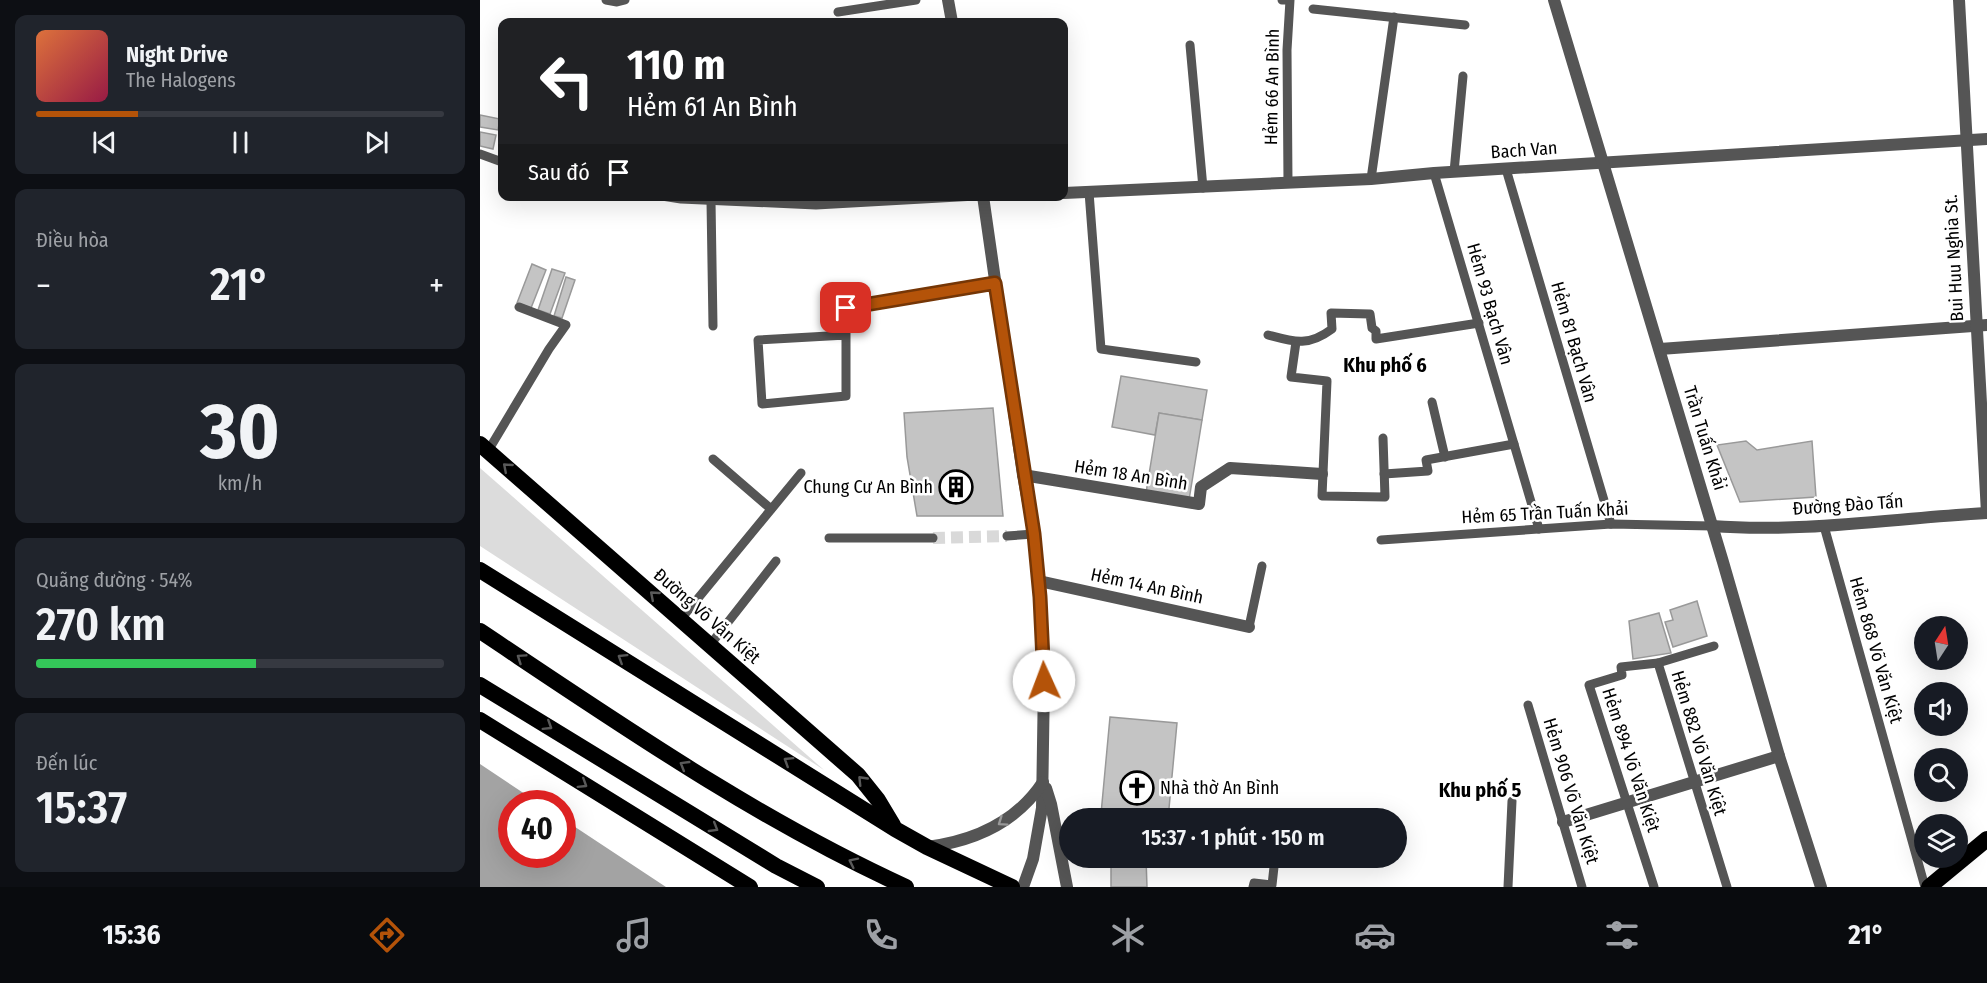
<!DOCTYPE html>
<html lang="vi">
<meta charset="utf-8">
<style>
:root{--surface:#171b24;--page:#20242c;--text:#f1f3f6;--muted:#9ea1a6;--line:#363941;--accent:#b45309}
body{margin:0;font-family:"Fira Sans Condensed",sans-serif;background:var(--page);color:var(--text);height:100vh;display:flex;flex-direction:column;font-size:22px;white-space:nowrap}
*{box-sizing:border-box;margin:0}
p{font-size:20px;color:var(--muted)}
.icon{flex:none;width:33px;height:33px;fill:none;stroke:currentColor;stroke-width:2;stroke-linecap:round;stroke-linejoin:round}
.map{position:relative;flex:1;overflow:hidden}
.sheet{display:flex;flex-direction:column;gap:15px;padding:15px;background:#0d0f14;width:480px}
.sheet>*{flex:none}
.hud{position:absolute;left:18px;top:18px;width:570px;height:183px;border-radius:12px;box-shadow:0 6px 24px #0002;background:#202124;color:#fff;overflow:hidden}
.needle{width:39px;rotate:12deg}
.controls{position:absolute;left:1434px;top:616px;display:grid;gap:12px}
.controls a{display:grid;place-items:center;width:54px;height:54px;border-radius:50%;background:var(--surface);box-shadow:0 6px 24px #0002;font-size:30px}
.speed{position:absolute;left:18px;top:790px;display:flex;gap:12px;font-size:30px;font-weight:700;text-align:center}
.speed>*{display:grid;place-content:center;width:78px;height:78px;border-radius:50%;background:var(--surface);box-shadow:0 6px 24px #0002;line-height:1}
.speed .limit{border:9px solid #d22;background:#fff;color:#111}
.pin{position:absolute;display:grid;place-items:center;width:51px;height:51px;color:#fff;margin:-26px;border-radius:12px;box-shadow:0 3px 9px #0006}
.me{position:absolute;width:66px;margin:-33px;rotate:358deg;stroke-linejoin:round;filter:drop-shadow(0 0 4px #0008)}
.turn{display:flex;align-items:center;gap:21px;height:126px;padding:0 30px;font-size:27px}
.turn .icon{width:78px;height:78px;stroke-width:2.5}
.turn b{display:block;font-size:42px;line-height:51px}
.then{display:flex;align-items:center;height:57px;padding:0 30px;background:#0003;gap:12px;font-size:22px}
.big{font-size:45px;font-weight:600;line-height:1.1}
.sheet .card{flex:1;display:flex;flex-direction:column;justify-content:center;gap:9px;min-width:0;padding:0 21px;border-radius:12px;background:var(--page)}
.sheet .dial{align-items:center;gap:0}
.dial b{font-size:78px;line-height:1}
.song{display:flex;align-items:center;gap:18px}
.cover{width:72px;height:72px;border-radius:9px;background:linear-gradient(135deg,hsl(20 70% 55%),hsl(340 70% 35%))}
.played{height:6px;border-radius:3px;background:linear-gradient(90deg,var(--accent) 25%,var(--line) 25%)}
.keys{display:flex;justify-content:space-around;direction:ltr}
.heat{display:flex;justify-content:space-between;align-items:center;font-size:33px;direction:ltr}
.charge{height:9px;border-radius:4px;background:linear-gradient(90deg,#34c759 54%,var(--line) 0)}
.trip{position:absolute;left:579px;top:808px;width:348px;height:60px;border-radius:30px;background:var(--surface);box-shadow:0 6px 24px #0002;font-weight:600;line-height:60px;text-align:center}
.tab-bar{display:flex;height:96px;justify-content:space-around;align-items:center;background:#090b0e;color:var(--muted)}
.tab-bar .icon{width:42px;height:42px}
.tab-bar .on{color:var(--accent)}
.tab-bar b{font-size:27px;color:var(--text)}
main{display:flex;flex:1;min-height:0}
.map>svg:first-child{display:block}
</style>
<main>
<section class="sheet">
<div class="card">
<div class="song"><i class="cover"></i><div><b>Night Drive</b><p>The Halogens</p></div></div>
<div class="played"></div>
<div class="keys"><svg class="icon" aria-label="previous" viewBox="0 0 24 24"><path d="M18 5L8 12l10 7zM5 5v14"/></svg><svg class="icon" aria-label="pause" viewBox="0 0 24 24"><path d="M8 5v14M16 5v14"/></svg><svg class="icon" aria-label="next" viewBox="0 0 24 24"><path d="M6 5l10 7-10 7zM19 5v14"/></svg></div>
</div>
<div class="card"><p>Điều hòa</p>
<div class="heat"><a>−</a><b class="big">21°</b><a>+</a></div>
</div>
<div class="card dial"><b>30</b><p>km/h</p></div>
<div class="card"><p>Quãng đường · 54%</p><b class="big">270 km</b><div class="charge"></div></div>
<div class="card"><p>Đến lúc</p><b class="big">15:37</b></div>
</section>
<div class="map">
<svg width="1507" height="887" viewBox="0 0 1507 887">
<rect width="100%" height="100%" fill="#fff"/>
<polygon fill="#dcdcdc" points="0,468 344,770 0,546"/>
<polygon fill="#a3a3a3" points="0,764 60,804 32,804 32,855 82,855 83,819 186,887 0,887"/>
<g fill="#c4c4c4" stroke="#999" stroke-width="1.5">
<polygon points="0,115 20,119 18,130 0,127"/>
<polygon points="0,132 16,135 13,149 0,146"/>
<polygon points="52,264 66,270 51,308 37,303"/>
<polygon points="72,269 85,273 70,314 58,310"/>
<polygon points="86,277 95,280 82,318 74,316"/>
<polygon points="641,376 727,390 722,420 679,413 675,435 632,427"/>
<polygon points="513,408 523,516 437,516 427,457 424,413"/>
<polygon points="679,413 722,420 709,500 666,493"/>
<polygon points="1266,441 1277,450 1332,441 1336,497 1260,502 1237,445"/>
<polygon points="1217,601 1227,636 1193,647 1185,622 1193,620 1190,610"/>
<polygon points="1179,613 1191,653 1153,659 1149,621"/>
<polygon points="630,717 697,723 688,819 621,814"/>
<polygon points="631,858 666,858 667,887 631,887"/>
</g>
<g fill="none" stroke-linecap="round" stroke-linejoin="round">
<polyline stroke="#d9d9d9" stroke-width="12" stroke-dasharray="12 6" stroke-linecap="butt" points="453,538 527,536"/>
<g stroke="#555" stroke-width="9">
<polyline points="126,0 137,2 145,0"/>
<polyline points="802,0 810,0 807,50 808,183"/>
<polyline points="833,9 985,25"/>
<polyline points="358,12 436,0"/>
<polyline points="710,45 723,188"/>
<polyline points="0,154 22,162"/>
<polyline points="1026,169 1131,524"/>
<polyline points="974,172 983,76"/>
<polyline points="954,173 1059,529"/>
<polyline points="891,179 914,17"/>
<polyline points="609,192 621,349 716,362"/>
<polyline points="182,196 201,199 336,205 496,196"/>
<polyline points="231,201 233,326"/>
<polyline points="366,335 278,340 282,404 366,396 366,308 515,283"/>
<path d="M788 335C814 342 828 347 852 329L851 313 890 314 892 328 896 331V339L999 323"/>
<polyline points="816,342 811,377 847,381 842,496 905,497 903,438"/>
<polyline points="952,402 965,457"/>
<polyline points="8,451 69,349 86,325 39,307"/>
<polyline points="233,459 291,509"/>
<polyline points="904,474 948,471 946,460 1034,444"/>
<polyline points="1344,526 1445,887"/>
<polyline points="527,536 554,534"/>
<polyline points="349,538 453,538"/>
<polyline points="901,540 1131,524 1232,526"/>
<polyline points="201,619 321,473"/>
<polyline points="769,627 782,566"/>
<polyline points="230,645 296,561"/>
<polyline points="1234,646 1178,663 1247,887"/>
<polyline points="1048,705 1102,887"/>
<polyline points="773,887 774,883 792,885 795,858"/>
<polyline points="1028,887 1032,801"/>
<polyline points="1174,887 1109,685 1142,675 1141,667 1178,663"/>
</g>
<g stroke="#555" stroke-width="12">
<polyline points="584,193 891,179 954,173 1507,139"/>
<polyline points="1180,349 1507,325"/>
<polyline points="543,475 719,504 721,487 750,468 842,474"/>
<path d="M1232 526C1324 533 1415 518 1507 513"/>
<polyline points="559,581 769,627"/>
<polyline points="1083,822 1299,756"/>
</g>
<g stroke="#555" stroke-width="12">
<polyline points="468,0 472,22"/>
<polyline points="1074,0 1243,562 1299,756 1341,887"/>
<polyline points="1479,0 1507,513"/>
<polyline points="503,196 543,475 554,534 562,629 564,681 562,808 553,859 543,887"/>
<polyline points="566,788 571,804 587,887"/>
<path d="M447 847C494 841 536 823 563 782"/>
</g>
<g stroke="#000" stroke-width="16">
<polyline points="0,444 378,775 398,800 413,825"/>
<polyline points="0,570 415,829 447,847 532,887"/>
<path d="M0 631C138 723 275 818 426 887"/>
<polyline points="0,685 296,866 337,887"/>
<polyline points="0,720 270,887"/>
<polyline points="1449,887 1507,839"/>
</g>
</g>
<defs><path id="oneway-chevron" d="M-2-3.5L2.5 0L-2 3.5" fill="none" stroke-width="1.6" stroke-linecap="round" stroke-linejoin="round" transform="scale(1.5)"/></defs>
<g stroke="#595959">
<use href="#oneway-chevron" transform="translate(27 467) rotate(-139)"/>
<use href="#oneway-chevron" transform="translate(174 595) rotate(-139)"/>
<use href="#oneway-chevron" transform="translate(41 658) rotate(-146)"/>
<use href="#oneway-chevron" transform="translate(142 658) rotate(-148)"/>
<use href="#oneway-chevron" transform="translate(68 726) rotate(32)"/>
<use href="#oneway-chevron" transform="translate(308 761) rotate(-148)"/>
<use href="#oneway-chevron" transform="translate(204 765) rotate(-149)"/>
<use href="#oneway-chevron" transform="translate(382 780) rotate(-134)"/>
<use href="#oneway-chevron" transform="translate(103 784) rotate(32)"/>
<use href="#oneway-chevron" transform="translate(234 828) rotate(31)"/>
<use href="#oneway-chevron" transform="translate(373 862) rotate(-154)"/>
</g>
<use stroke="#999" href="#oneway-chevron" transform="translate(522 822) rotate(145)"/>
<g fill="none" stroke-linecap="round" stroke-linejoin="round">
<defs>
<polyline id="route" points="366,308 515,283 554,534 560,597 564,681"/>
</defs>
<use href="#route" stroke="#753606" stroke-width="15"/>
<use href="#route" stroke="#b45309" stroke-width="10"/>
</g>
<defs>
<symbol id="building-ring" viewBox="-11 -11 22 22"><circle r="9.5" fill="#fff" stroke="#000" stroke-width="1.5"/><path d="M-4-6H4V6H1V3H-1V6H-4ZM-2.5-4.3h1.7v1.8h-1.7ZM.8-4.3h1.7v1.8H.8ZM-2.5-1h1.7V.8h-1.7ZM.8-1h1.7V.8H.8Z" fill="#000"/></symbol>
<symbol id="church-ring" viewBox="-11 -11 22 22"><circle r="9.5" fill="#fff" stroke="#000" stroke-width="1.5"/><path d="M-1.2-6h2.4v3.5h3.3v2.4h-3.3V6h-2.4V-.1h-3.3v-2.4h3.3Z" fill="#000"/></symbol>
</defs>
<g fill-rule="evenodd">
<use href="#building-ring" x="457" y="468" width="38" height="38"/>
<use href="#church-ring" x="638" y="769" width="38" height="38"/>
</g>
<g text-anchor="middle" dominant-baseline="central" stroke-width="5" stroke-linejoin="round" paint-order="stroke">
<g font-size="18" fill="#000" stroke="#fff">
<text transform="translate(792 87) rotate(-89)">Hẻm 66 An Bình</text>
<text transform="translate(1044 150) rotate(-4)">Bach Van</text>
<text transform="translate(1474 258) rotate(-93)">Bui Huu Nghia St.</text>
<text transform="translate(1010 304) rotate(74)">Hẻm 93 Bạch Vân</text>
<text transform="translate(1094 342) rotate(74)">Hẻm 81 Bạch Vân</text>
<text transform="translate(1225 438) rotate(73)">Trần Tuấn Khải</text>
<text transform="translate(651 475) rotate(9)">Hẻm 18 An Bình</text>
<text transform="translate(1368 505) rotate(-4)">Đường Đào Tấn</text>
<text transform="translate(1065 513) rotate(-3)">Hẻm 65 Trần Tuấn Khải</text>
<text transform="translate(667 586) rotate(12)">Hẻm 14 An Bình</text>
<text transform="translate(227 616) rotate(41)">Đường Võ Văn Kiệt</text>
<text transform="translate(1396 650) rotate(74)">Hẻm 868 Võ Văn Kiệt</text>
<text transform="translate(1219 743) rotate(73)">Hẻm 882 Võ Văn Kiệt</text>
<text transform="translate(1151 760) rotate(72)">Hẻm 894 Võ Văn Kiệt</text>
<text transform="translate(1091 791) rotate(73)">Hẻm 906 Võ Văn Kiệt</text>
</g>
<g font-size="18" fill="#000" stroke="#fff" text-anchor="end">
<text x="453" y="487">Chung Cư An Bình</text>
<text x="680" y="788" text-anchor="start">Nhà thờ An Bình</text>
</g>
<g font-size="20" font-weight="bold" fill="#000" stroke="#fff">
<text x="905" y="365">Khu phố 6</text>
<text x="1000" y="790">Khu phố 5</text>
</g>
</g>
</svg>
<div class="controls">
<a><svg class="needle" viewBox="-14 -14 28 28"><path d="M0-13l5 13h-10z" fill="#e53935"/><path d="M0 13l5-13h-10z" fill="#9ea1a6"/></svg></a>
<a><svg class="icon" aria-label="sound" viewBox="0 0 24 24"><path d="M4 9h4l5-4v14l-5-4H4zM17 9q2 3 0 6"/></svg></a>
<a><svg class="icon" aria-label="search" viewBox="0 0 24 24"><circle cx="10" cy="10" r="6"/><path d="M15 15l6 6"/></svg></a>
<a><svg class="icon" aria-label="layers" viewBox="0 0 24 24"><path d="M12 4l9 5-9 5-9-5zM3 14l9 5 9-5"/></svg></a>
</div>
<div class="speed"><div class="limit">40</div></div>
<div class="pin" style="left:366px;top:308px;background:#d93025"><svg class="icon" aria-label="arrive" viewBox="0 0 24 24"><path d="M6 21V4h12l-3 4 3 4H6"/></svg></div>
<svg class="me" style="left:564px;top:681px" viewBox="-20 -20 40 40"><circle r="19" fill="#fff"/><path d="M0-13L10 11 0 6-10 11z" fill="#b45309"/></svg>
<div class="trip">15:37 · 1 phút · 150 m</div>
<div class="hud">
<div class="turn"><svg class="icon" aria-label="left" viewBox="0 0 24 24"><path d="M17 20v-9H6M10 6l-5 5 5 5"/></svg><div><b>110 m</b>Hẻm 61 An Bình</div></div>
<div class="then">Sau đó<svg class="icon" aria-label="arrive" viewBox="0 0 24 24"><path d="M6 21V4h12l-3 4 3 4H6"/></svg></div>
</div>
</div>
</main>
<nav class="tab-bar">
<b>15:36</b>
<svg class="icon on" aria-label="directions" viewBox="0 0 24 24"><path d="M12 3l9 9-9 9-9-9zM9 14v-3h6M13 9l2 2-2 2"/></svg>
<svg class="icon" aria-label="music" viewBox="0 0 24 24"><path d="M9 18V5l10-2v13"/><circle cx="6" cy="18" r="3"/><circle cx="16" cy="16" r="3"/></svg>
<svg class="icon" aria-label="phone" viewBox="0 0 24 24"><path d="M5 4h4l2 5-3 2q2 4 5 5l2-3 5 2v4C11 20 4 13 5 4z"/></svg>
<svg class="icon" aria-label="climate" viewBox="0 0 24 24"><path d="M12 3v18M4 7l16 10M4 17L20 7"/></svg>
<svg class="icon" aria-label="car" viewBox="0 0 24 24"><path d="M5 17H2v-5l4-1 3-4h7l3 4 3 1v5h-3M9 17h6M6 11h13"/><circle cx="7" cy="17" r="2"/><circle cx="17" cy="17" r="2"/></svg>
<svg class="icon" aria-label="filters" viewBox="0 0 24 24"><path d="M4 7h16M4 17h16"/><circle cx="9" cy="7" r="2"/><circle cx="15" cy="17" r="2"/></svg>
<b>21°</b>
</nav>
